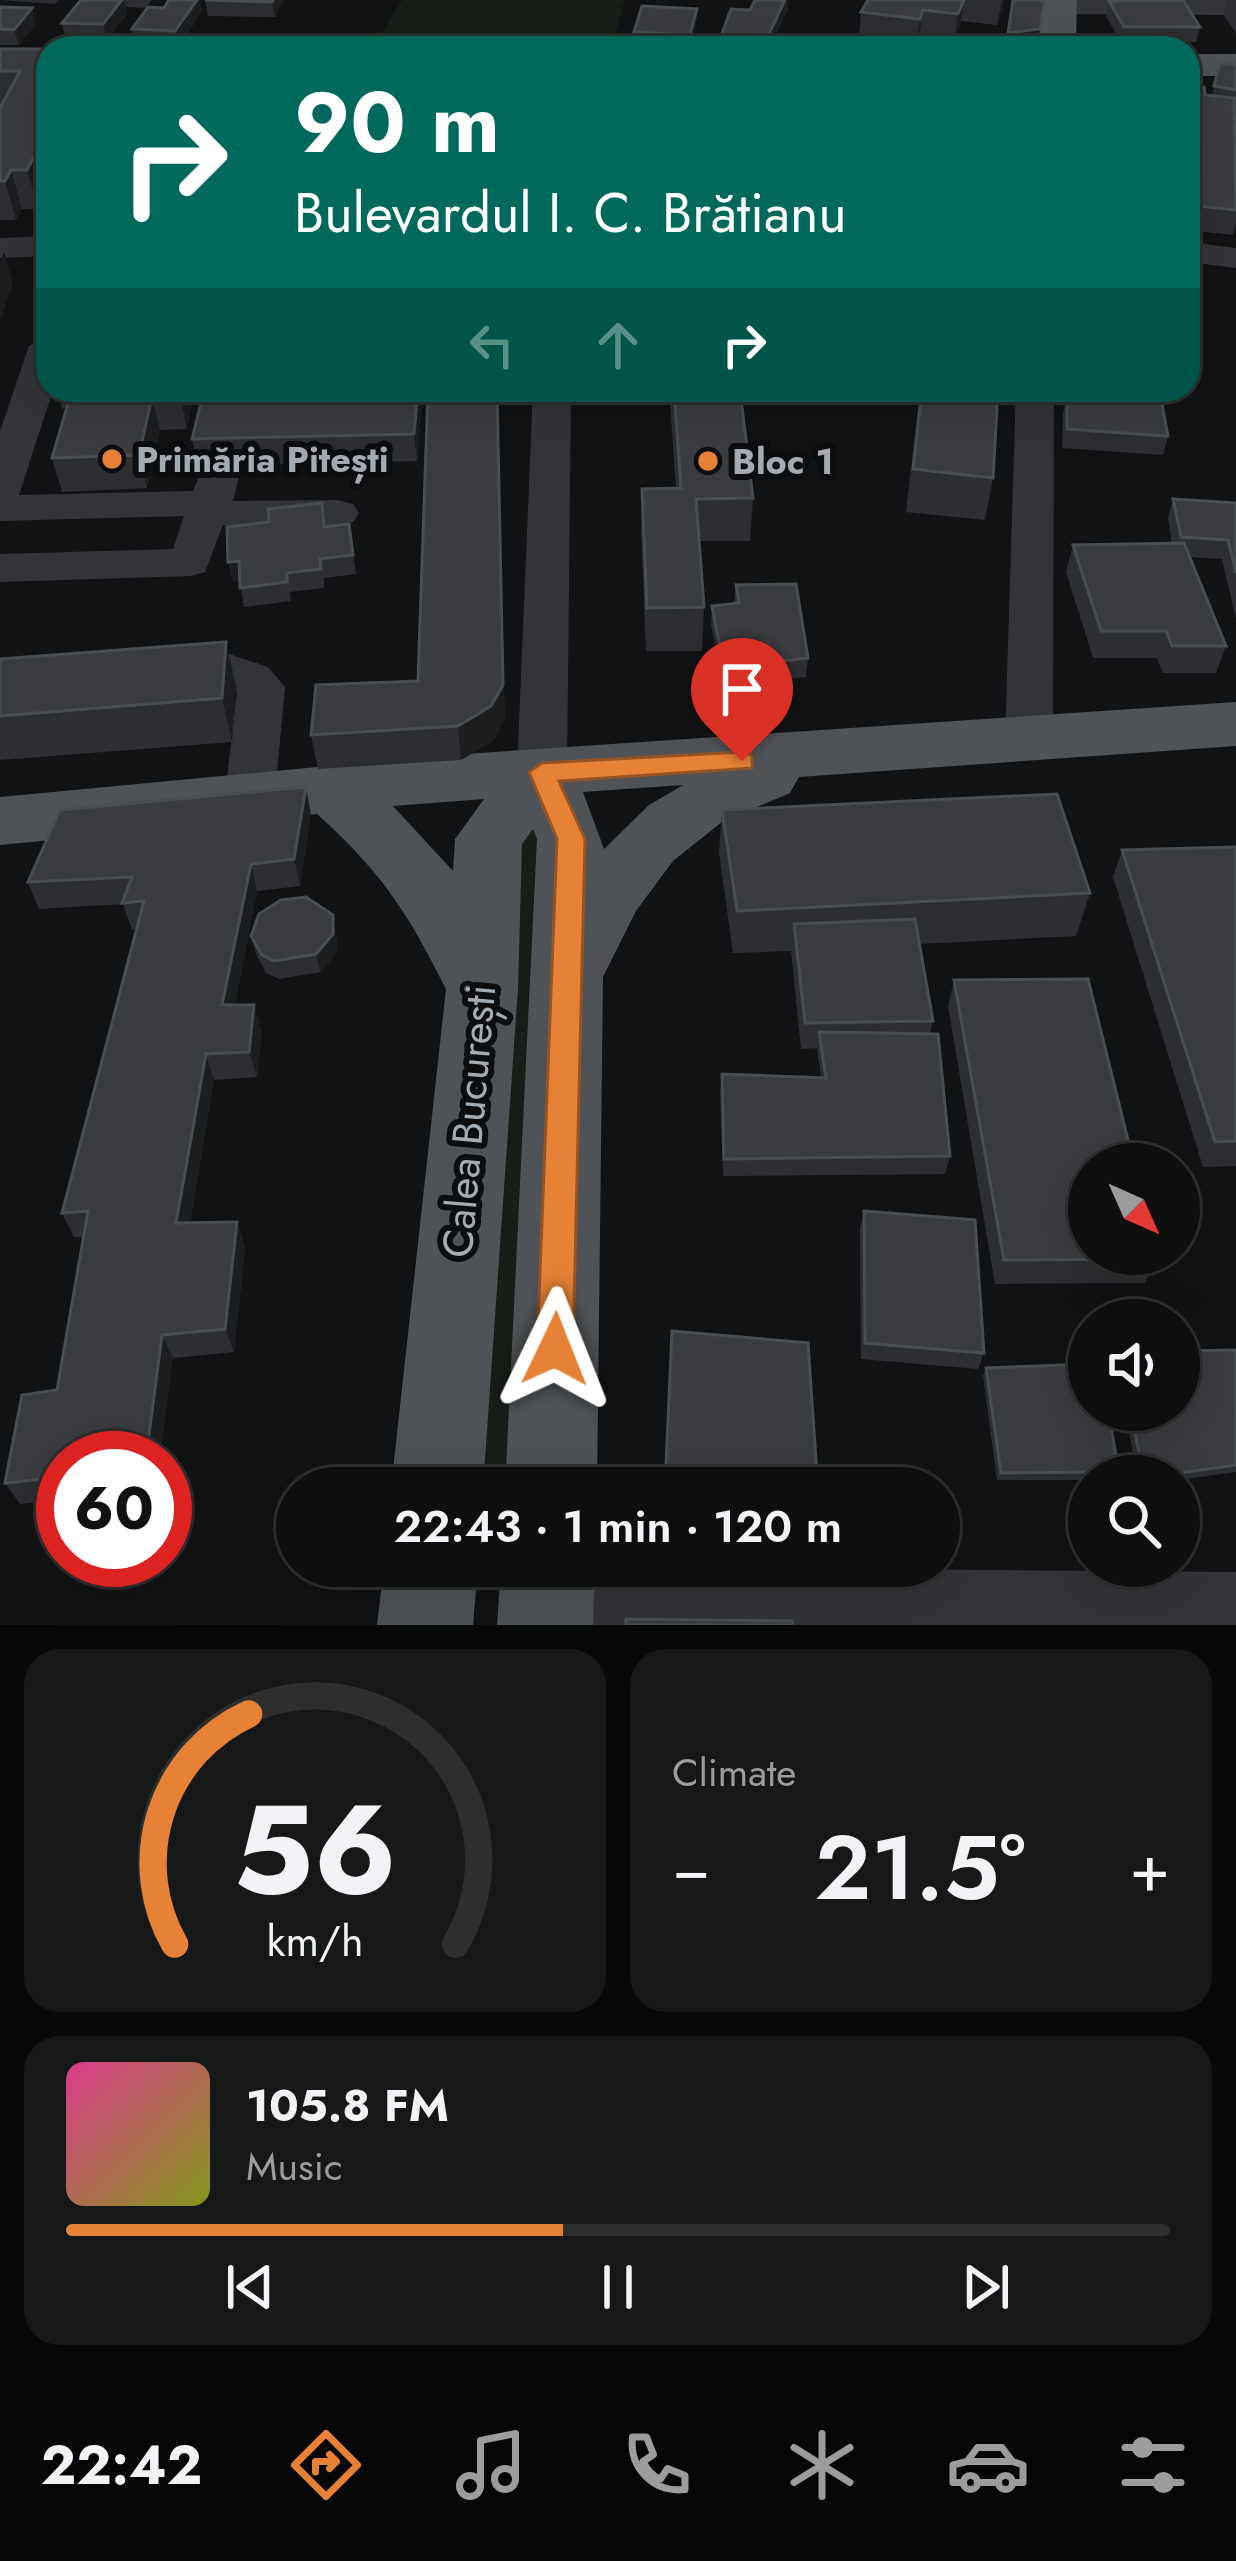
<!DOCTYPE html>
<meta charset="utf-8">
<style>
:root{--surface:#0d0e0e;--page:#161717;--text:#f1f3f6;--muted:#9a9c9e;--line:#2d2e2e;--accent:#e68136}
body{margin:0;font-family:Jost,sans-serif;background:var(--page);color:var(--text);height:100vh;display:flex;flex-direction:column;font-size:45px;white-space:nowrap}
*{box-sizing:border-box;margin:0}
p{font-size:39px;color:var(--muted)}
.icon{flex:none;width:66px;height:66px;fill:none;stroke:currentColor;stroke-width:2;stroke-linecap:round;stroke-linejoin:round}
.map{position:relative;height:1625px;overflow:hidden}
.side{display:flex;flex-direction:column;gap:24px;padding:24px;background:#070808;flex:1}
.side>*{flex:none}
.hud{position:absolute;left:36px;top:36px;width:1164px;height:366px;border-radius:36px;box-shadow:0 12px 48px #0002,0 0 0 3px var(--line);background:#00695c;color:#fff;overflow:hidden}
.needle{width:78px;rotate:135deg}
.buttons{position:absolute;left:1068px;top:1143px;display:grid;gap:24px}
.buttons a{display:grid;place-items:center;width:132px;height:132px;border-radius:50%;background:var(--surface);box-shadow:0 12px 48px #0002,0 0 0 3px var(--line);font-size:60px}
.speed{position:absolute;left:36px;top:1431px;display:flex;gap:24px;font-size:60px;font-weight:700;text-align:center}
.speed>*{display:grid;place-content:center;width:156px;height:156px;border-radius:50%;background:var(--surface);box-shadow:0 12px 48px #0002,0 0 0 3px var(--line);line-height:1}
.speed .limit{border:18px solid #d22;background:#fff;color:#111}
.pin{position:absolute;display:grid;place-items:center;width:102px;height:102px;color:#fff;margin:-123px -51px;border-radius:50% 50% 50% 0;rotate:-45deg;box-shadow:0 0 12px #0007}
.pin .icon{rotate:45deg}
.me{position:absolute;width:132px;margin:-66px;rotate:2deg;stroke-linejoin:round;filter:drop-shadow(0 0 9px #0008)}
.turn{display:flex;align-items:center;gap:42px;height:252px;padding:0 60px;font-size:54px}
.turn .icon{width:156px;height:156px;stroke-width:2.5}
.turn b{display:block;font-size:84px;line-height:102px}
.lanes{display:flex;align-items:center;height:114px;padding:0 60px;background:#0003;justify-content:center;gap:60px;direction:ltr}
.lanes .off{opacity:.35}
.big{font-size:90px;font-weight:600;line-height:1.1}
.side .card{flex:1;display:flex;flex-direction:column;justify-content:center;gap:18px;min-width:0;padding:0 42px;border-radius:36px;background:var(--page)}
.side .dial{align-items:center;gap:0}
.dial svg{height:312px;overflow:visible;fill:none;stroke:var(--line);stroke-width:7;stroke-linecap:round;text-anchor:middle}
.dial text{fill:var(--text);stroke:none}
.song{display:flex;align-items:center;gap:36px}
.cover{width:144px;height:144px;border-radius:18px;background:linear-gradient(135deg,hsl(330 70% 55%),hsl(70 70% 35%))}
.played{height:12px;border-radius:6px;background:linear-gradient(90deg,var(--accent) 45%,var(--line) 45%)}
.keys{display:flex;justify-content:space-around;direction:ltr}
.heat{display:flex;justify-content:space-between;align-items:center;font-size:66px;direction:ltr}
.side .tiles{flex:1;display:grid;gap:24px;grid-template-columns:1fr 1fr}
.card:last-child{grid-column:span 2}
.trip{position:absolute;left:276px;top:1467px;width:684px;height:120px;border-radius:60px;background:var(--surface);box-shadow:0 12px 48px #0002,0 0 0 3px var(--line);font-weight:600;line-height:120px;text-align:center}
.menu{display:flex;height:192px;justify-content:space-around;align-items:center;background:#050606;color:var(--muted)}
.menu .icon{width:84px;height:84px}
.menu .current{color:var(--accent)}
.menu b{font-size:54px;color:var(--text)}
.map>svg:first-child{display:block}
</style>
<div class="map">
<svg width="1236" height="1625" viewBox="0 0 1236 1625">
<rect width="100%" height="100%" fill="#111213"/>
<g fill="#181d18">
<polygon points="402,0 625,0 611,47 373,47"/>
<polygon points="542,772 543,1488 436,1488 489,839"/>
</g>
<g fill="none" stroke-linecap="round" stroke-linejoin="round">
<g fill="#333437" fill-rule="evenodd">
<polygon points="1057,0 1236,0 1236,15 1048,14 1044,8"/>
<polygon points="48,236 48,256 0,258 0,238"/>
<polygon points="1188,242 1236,248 1236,268 1188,262"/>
<path d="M48 335V390H53L19 495 193 491 208 456H236L242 465 233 501 338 500 353 504 359 513 353 522C314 532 263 535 223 525L205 572 190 576 0 582V554L173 549 184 516 0 521V431L29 346Z"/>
<polygon points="533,390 571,390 567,772 560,785 542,790 524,785 517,772"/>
<polygon points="1016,390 1054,390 1053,741 1046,753 1029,758 1012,753 1005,741"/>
<path d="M229 654 268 667 285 687 275 794 268 807 250 812 232 807 225 794 237 692C211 676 178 693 149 685L143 674 149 663Z"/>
<polygon points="525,1566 1236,1572 1236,1625 533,1625 521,1620 510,1594"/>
</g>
<g fill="#4f5256" fill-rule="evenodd">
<polygon points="1041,0 1077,0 1076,48 1038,48"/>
<rect x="1188" y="54" width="48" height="22"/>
<path d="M1236 702V746L799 777 790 793 722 822 673 861 636 911 603 977 597 1488H505L537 839 533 829 522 844 518 989 483 1488H391L446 989C407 911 382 873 317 814L0 845V797L435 756ZM683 785 649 805 604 849 583 792ZM484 799 455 839 453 871 393 806Z"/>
<polygon points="384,1566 478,1566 473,1625 377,1625"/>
<polygon points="501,1566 595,1566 593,1625 497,1625"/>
</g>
</g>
<g fill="#2d2e31">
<polygon points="0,0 58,0 55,4"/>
<polygon points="81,0 152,0 145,8 126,7 127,14 107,40 66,39 62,23"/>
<polygon points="169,0 200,0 202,11 179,47 135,45 132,29 164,8"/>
<polygon points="205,0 283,0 275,17 208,16"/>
<polygon points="755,0 788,0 788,9 769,48 634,48 634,32 697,9 696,25 691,46 721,47 721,36 750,10"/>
<polygon points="868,0 1004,0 997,25 961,21 955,37 920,33 917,41 859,34 861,12"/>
<polygon points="1227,0 1236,0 1236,33 1223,14"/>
<polygon points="1109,1 1200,27 1196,42 1121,43 1106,16"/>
<polygon points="0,7 32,8 36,24 19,45 0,45"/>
<polygon points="0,49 48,49 48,189 38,209 22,209 16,220 0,220"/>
<polygon points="1220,63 1236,65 1236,224 1233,235 1188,230 1188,167 1195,168 1194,139 1188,138 1188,85 1205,95 1212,96"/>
<polygon points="57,390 195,390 187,429 160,430 147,488 62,492 52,458 66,408 62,409"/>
<polygon points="204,390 423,390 417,461 198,466 192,439"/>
<polygon points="669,390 740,390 753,498 750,541 699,541 704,607 702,651 646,651 641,532 642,489 676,488"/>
<polygon points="920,390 998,390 993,478 985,520 906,512"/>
<polygon points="1067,394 1168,436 1163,455 1062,448 1063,413"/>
<polygon points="1173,499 1236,503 1236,619 1222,559 1190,557 1226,646 1216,673 1163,673 1157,658 1093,658 1066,572 1073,545 1172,544 1168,518"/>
<polygon points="349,524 356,574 324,578 324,588 290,592 291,601 244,607 240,580 232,581 325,527"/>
<polygon points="736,585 808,658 806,677 723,687 711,625 712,606 734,604"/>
<polygon points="0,659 236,686 232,742 0,760"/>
<polygon points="418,681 505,718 494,740 461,760 318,769 311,735"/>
<polygon points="722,810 1090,893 1076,936 919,944 933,1021 930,1034 950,1156 945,1174 723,1176 720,1092 722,1074 821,1077 817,1048 801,1049 791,951 733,953 719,853"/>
<polygon points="311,814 300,886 257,891 235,1005 262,1031 257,1077 214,1080 190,1223 237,1222 245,1247 234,1352 173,1358 63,1458 63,1500 20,1504 5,1483 57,1390 84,1237 74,1237 62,1213 137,929 132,930 123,904 39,909 28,882"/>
<polygon points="1236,847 1236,1166 1203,1167 1113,877 1122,850"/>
<polygon points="336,933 337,953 320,972 279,979 266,973 256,954 251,936"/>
<polygon points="954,980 1157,1259 1145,1283 995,1284 948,1006"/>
<polygon points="864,1211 984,1353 978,1369 861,1359 860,1228"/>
<polygon points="1236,1350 1236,1472 1179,1480 1179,1476 1138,1476 1124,1410 1179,1410"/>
<polygon points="986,1368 1119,1472 1116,1476 1089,1476 1089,1480 997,1480 983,1376"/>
<polygon points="817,1475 814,1488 665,1488"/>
</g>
<g fill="#1c1d1f">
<polygon points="122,0 124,0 127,14 107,40 103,24"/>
<polygon points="197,0 200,0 202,11 179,47 175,31"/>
<polygon points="273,0 283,0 275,17 272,2"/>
<polygon points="785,0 788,0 788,9 768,48 769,34"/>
<polygon points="964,0 961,21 955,37 958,14"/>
<polygon points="1002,0 1004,0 1003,10 997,25"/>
<polygon points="32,8 36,24 19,45 14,30"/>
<polygon points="697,9 696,25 690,48 690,35"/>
<polygon points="923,10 920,33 917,41 920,19"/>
<polygon points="1040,29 1037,45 1006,48 1008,33"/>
<polygon points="48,130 48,189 38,209 27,170"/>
<polygon points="11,170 22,209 16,220 5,181"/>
<polygon points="4,252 13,284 0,322 0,262"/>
<polygon points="181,390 195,390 187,429 180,396"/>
<polygon points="418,390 423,390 417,461 414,434"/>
<polygon points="497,390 505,718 494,740 461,760 458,726"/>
<polygon points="152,397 160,430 147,488 139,455"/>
<polygon points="239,561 243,580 232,581 228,562"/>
<polygon points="226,642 236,686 232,742 222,698"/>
<polygon points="306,787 311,814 300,886 294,859"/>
<polygon points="251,864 257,891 230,1031 222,1005"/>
<polygon points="333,915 336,933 337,953 320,972 316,954"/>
<polygon points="254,1005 262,1031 257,1077 249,1052"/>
<polygon points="206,1054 214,1080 186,1247 176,1223"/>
<polygon points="237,1222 245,1247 234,1352 225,1329"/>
<polygon points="162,1335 173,1358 160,1458 146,1458"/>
</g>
<g fill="#3a3c3f" stroke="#4a4e51" stroke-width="3">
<polygon points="81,0 122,0 103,24 62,23"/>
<polygon points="169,0 197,0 175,31 132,29 148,7 164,8"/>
<polygon points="205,0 273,0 272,2"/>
<polygon points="755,0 785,0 769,34 721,36 731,9 750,10"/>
<polygon points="868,0 964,0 958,14 923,10 920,19 861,12"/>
<polygon points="1013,0 1045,0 1040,29 1008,33"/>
<polygon points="1183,0 1200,27 1124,27 1109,1"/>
<polygon points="642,6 697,9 690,35 634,32"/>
<polygon points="0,7 32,8 14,30 0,29"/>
<polygon points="644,44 738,47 738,48 644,48"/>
<polygon points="0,49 48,49 48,130 27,170 11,170 5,181 0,181 0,108 20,71 0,71"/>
<polygon points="1220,63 1236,65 1236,90 1214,86"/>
<polygon points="1188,85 1204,87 1205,95 1234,98 1236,210 1188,205 1188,167 1202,169 1201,115 1188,114"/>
<polygon points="72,390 181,390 180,396 152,397 139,455 52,458"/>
<polygon points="204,390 418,390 414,434 192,439"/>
<polygon points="428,390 497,390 503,685 491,706 458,726 311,735 316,685 418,681"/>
<polygon points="674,390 740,390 753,498 696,499 704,607 647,608 642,489 681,488"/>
<polygon points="922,390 998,390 993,478 913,469"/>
<polygon points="1067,394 1162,404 1168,436 1067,429"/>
<polygon points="1173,499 1236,503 1236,573 1228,540 1181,537"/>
<polygon points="322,503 324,527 349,524 353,555 320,559 321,569 287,573 287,582 240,588 239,561 228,562 227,527 269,522 268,509"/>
<polygon points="1184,543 1226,646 1172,646 1166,631 1101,631 1073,545"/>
<polygon points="796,584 808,658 724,668 712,606 739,603 736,585"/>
<polygon points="226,642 222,698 0,716 0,659"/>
<polygon points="306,787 294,859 251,864 222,1005 254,1005 249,1052 206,1054 176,1223 237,1222 225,1329 162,1335 146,1458 63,1458 63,1477 5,1483 22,1395 57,1390 88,1211 62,1213 144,901 122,903 132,877 28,882 60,810"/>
<polygon points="1057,794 1090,893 737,911 722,810"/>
<polygon points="1236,847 1236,1141 1215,1142 1122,850"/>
<polygon points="306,897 333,915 333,934 316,954 274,961 262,955 251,936 259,914 281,900"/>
<polygon points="915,919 933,1021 805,1023 794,924"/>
<polygon points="1088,979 1134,1164 1089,1164 1089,1254 1156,1254 1157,1259 1004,1260 954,980"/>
<polygon points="819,1032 938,1034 950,1156 724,1159 722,1074 826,1078"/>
<polygon points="864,1211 975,1220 984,1353 865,1343"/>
<polygon points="672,1331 808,1343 817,1475 744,1488 665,1488"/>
<polygon points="1236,1350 1236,1465 1159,1476 1144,1476 1130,1410 1179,1410 1179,1351"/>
<polygon points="1089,1364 1089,1410 1108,1410 1119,1472 1001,1473 986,1368"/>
<polygon points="626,1619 792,1621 792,1625 626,1625"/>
</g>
<polygon fill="#e68136" stroke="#965423" stroke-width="3" points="742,752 752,755 752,768 559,781 585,839 573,1349 568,1361 555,1366 543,1361 537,1349 557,839 529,772 542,763"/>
<g fill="#e68136" stroke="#0c0d0e" stroke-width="4.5">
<circle cx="112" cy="459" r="12"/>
<circle cx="708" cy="461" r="12"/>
</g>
<g text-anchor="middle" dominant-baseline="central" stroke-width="12" stroke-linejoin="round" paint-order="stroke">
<g font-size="36" font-weight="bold" fill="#a3acb3" stroke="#0c0d0e" text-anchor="start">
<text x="136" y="459">Primăria Pitești</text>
<text x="732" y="461">Bloc 1</text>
</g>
<g font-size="42" fill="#a3acb3" stroke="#0c0d0e">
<text transform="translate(469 1121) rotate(-85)">Calea București</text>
</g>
</g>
</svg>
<div class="buttons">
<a><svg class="needle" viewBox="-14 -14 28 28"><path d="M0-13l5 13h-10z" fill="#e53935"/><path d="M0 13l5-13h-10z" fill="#9a9c9e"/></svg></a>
<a><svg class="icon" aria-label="sound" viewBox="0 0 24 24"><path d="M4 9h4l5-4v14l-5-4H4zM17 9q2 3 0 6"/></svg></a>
<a><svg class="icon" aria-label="search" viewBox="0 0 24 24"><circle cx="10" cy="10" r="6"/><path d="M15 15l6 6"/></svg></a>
</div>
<div class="speed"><div class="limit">60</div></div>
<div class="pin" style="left:742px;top:761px;background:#d93025"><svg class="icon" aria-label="arrive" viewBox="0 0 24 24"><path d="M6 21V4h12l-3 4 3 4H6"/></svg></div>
<svg class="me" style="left:555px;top:1349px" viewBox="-20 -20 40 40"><path d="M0-17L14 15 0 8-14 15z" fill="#e68136" stroke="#fff" stroke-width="4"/></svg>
<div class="trip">22:43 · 1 min · 120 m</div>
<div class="hud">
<div class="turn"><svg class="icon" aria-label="right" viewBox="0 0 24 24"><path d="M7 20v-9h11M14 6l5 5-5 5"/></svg><div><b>90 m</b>Bulevardul I. C. Brătianu</div></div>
<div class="lanes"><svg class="icon off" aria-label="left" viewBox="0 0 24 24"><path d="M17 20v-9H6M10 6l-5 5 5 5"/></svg><svg class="icon off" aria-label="ahead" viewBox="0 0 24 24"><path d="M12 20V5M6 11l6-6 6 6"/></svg><svg class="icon" aria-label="right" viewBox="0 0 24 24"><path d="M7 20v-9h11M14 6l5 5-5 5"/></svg></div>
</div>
</div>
<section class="side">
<div class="tiles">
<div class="card dial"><svg viewBox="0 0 100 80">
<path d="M14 69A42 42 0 1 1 86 69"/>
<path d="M14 69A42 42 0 0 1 33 10" stroke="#e68136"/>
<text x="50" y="56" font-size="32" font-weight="700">56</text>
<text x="50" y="72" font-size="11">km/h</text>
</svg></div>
<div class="card"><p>Climate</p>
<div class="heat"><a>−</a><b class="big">21.5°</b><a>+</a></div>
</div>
<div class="card">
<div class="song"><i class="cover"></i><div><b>105.8 FM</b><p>Music</p></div></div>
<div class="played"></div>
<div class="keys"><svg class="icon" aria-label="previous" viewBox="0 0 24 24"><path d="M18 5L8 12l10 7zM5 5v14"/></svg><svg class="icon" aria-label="pause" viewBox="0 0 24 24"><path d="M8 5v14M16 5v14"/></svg><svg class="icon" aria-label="next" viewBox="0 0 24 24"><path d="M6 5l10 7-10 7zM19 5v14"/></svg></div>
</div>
</div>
</section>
<nav class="menu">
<b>22:42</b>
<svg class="icon current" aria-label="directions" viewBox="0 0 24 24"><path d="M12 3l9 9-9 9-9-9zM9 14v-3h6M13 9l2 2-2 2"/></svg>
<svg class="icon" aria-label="music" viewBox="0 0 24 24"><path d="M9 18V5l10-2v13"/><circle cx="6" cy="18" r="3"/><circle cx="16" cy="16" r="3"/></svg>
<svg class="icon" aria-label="phone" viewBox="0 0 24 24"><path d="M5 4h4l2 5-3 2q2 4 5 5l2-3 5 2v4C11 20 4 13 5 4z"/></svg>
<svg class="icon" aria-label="climate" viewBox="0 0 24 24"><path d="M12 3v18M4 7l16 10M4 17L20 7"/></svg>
<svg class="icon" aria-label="car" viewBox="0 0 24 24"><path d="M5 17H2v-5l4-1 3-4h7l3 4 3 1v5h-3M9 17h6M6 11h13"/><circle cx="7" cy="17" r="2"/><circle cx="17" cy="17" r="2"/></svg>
<svg class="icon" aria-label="filters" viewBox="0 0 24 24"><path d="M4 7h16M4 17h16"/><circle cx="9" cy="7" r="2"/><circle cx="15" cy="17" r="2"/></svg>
</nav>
